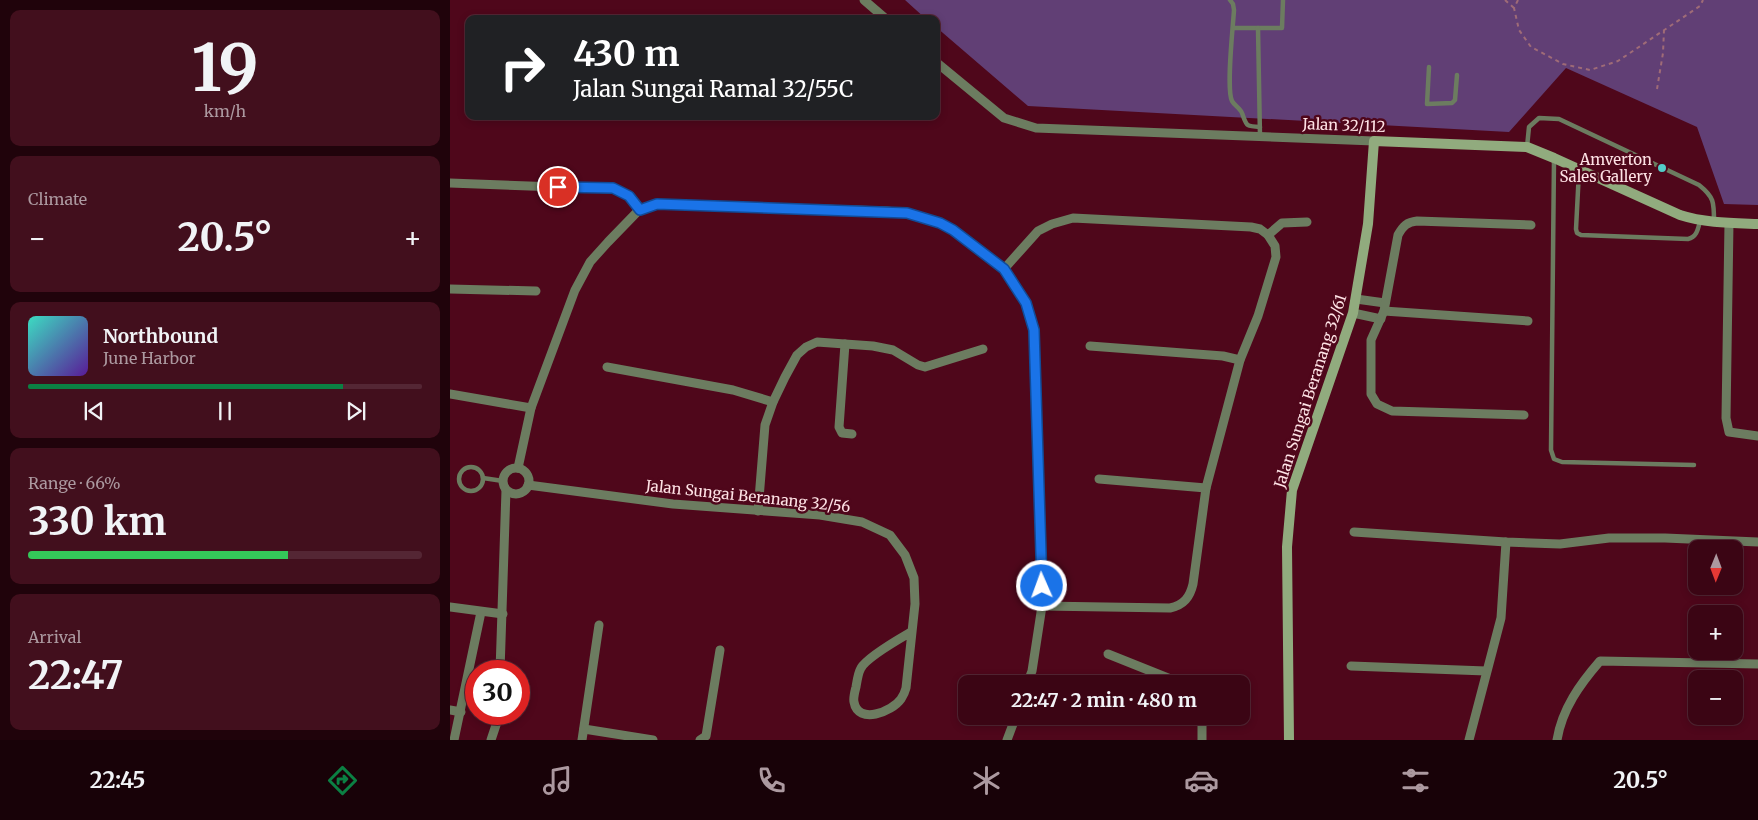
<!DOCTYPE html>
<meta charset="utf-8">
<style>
:root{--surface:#3b0514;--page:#420f1d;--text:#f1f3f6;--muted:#ac99a0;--line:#542634;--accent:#0b8043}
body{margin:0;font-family:Merriweather,serif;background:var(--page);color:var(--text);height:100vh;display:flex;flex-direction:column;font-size:19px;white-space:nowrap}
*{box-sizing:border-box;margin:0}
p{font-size:16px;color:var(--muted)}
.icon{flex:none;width:28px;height:28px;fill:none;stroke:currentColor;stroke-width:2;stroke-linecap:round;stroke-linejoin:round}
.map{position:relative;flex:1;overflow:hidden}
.side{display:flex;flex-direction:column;gap:10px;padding:10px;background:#20030b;width:450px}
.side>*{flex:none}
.top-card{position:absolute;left:15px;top:15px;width:475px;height:105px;border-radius:10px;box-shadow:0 2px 8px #0003,0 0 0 1px var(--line);background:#202124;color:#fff;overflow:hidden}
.needle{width:32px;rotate:181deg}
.tools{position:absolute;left:1238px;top:540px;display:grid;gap:10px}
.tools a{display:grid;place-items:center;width:55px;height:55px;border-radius:10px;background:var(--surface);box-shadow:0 2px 8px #0003,0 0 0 1px var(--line);font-size:25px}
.speed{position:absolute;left:15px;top:660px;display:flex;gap:10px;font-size:25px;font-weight:700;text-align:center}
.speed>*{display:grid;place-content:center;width:65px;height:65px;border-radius:50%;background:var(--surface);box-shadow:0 2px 8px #0003,0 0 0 1px var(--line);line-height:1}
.speed .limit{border:8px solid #d22;background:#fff;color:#111}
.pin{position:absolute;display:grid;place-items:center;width:42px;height:42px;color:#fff;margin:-21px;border:2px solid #fff;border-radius:50%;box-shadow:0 1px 5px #0007}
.me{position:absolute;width:55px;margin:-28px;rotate:358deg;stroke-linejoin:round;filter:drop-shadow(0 0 4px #0008)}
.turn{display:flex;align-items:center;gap:18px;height:105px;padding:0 25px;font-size:22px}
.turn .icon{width:65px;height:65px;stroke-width:2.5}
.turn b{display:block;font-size:35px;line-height:42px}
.big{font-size:38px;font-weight:700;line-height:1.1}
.side .card{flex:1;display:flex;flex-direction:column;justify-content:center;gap:8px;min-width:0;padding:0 18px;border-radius:10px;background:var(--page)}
.side .dial{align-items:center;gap:0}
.dial b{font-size:65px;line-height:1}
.song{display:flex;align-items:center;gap:15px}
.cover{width:60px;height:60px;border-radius:8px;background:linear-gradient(135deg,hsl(170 70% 55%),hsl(270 70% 35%))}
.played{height:5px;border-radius:2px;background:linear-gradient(90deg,var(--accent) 80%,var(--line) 80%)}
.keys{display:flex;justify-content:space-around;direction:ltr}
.heat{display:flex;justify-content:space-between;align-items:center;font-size:28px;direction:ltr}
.charge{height:8px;border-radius:4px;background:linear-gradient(90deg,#34c759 66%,var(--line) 0)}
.trip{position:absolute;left:508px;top:675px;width:292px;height:50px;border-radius:10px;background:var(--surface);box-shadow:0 2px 8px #0003,0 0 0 1px var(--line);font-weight:700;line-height:50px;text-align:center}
.dock{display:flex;height:80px;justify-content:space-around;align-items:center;background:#180208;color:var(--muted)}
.dock .icon{width:35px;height:35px}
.dock .current{color:var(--accent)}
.dock b{font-size:22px;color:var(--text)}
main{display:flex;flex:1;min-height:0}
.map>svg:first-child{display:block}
</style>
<main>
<section class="side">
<div class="card dial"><b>19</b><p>km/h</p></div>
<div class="card"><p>Climate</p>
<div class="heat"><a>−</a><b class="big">20.5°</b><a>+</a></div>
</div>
<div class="card">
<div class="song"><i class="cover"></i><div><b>Northbound</b><p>June Harbor</p></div></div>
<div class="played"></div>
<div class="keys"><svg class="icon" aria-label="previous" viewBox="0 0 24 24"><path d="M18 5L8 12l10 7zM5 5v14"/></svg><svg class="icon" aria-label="pause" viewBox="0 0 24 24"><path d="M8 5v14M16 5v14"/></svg><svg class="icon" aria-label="next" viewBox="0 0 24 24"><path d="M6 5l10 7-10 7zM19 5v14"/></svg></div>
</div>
<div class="card"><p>Range · 66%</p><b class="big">330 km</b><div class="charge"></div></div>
<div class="card"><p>Arrival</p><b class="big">22:47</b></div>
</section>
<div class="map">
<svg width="1308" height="740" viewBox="0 0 1308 740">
<rect width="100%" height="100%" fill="#4f071b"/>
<polygon fill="#613f75" points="455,0 1308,0 1308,205 1274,204 1247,127 1116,68 1059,132 578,106 486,27 486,19 476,19"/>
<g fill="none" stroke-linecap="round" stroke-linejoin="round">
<g stroke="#9f6b77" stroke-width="2" stroke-dasharray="4 4" stroke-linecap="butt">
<polyline points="1055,0 1064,8"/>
<polyline points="1068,0 1064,8 1069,30 1081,47 1113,64 1140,70 1168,61 1250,6 1253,0"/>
<polyline points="1207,89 1213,53 1214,30"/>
</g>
<g stroke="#6c7c60" stroke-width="4.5">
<path d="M780 0 783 4 784 10C783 27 776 89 782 101 784 105 790 108 792 113 797 126 795 126 810 127"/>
<polyline points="783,28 832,28 833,0"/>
<polyline points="808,28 810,137"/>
<polyline points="979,67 977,104 1002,103 1005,100 1007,75"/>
<path d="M1077 147 1079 127 1089 118 1109 119 1249 185C1264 197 1264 202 1264 221"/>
<polyline points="1104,159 1101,450 1104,459 1112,462 1244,465"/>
<path d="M1129 171 1126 229 1127 233 1131 235 1238 239C1247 237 1248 229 1250 221"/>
<circle cx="21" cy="479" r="12"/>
<polyline points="33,478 53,481"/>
</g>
<g stroke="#6c7c60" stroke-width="9">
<polyline points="414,0 436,19"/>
<polyline points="486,62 554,118 586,128 924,141"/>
<polyline points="0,183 163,189 179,196 190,209"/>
<polyline points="1279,223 1276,418 1279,432 1308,436"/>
<polyline points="818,235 832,223 857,222"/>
<path d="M554 269 588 231 602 224 623 218 801 227 810 229 818 235 825 246 826 257 808 316 790 360 756 488 743 584C740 597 734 605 720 608L592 606"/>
<polyline points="0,289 86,291"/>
<polyline points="906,299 935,303"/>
<polyline points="934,311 1078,321"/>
<polyline points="903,313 931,319"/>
<polyline points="395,344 389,427 392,433 402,434"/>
<polyline points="640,346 773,356 790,360"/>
<polyline points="157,367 283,390 323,402"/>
<polyline points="0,394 81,408"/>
<path d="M1074 415 942 411 927 404 921 394V340L934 311 948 235C953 226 957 222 967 221L1081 225"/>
<polyline points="68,468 81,408 125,290 140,262 158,242 190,209 207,204 436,211 457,213 490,223 503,230 554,269 576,303 584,330 592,606 582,671 577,684"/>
<circle cx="66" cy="481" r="13"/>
<polyline points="649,479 756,488"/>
<path d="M78 485 223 504 370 515 412 522 440 535 455 555 464 578 465 604 456 688C455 692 453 696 451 699 442 712 408 725 404 702 403 698 405 691 406 687 407 681 408 673 411 668 417 657 449 639 461 632"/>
<polyline points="308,511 315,425 323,402 335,377 347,355 356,347 367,342 423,346 443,350 468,365 475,367 533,349"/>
<polyline points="904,532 1056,542 1110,544 1159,538 1215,538 1308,542"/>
<polyline points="0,607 53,614"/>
<polyline points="658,654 733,684"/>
<polyline points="901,666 1036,671"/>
<polyline points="50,671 56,490"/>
<polyline points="0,710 11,712"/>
<polyline points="752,716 752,740"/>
<polyline points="134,729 203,740"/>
<polyline points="4,740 31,612"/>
<polyline points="41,740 47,722 47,714"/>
<polyline points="132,740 149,625"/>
<polyline points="250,740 256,736 270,650"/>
<polyline points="557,740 566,716"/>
<polyline points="1019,740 1051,618 1056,542"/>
<path d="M1107 740C1112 709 1130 684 1150 661L1308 664"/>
</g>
<path stroke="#91ab7e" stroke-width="10" d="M839 740 837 547 842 490 903 313 918 224 924 141 1077 147 1104 158 1230 215C1255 223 1282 223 1308 224"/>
</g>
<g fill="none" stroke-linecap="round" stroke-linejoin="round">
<defs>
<polyline id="route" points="108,187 163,188 179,196 190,210 207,204 457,213 490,223 503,230 554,269 576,303 584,330 592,586"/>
</defs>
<use href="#route" stroke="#114b97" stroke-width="12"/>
<use href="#route" stroke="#1a73e8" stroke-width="9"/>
</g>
<circle fill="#53cdc9" stroke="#4f071b" stroke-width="2" cx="1212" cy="168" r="5"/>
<g text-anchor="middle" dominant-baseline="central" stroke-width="5" stroke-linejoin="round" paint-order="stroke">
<g font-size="15" fill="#fee2e5" stroke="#4f071b">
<text transform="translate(894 125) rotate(2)">Jalan 32/112</text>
<text transform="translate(860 391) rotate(-72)">Jalan Sungai Beranang 32/61</text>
<text transform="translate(298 496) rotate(6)">Jalan Sungai Beranang 32/56</text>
</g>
<g font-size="15" fill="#fee2e5" stroke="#4f071b" text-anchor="end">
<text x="1202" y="159">Amverton<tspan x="1202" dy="17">Sales Gallery</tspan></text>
</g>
</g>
</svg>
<div class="tools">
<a><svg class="needle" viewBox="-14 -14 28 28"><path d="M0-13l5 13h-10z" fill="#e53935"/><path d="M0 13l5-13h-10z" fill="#ac99a0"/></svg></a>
<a>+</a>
<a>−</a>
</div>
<div class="speed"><div class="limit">30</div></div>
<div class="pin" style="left:108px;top:187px;background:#d93025"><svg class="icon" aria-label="arrive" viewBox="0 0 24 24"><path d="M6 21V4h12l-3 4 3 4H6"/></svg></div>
<svg class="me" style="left:592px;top:586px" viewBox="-20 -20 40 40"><circle r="17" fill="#1a73e8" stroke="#fff" stroke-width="3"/><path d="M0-11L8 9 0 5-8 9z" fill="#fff"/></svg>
<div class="trip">22:47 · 2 min · 480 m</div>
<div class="top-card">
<div class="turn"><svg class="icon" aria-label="right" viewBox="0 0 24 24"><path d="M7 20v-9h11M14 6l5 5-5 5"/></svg><div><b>430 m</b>Jalan Sungai Ramal 32/55C</div></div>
</div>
</div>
</main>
<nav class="dock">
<b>22:45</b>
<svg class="icon current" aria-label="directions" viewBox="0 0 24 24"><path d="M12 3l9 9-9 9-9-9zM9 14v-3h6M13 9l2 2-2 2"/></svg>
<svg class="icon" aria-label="music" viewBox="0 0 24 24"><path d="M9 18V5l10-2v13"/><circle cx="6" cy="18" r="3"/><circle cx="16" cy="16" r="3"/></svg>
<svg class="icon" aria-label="phone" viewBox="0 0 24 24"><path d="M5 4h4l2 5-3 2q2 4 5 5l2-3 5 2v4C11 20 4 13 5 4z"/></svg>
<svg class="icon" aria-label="climate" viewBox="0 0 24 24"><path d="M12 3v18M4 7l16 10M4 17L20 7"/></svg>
<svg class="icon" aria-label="car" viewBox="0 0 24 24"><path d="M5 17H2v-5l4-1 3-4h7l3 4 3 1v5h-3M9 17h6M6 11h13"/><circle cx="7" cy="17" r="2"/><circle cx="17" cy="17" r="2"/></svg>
<svg class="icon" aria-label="filters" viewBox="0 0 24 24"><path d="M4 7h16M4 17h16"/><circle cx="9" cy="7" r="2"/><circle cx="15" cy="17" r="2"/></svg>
<b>20.5°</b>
</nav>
